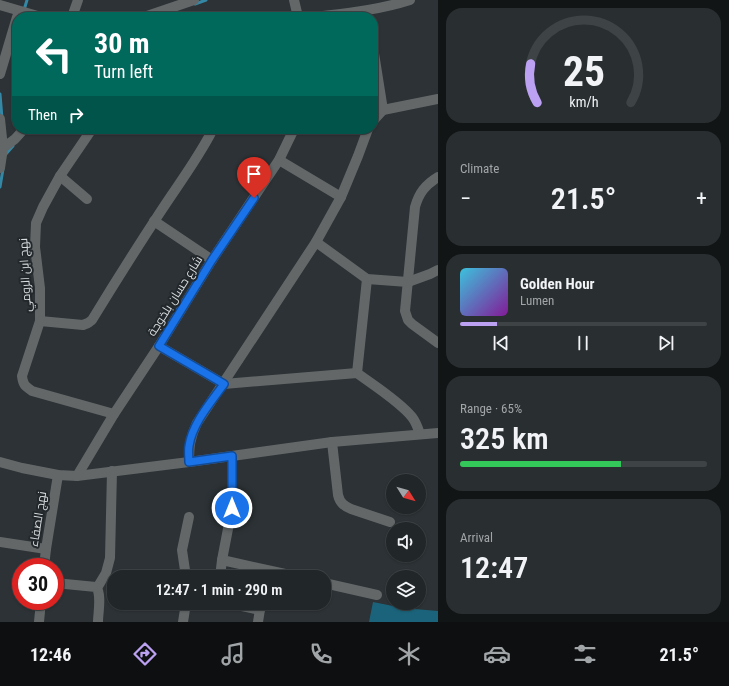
<!DOCTYPE html>
<meta charset="utf-8">
<style>
:root{--surface:#212628;--page:#292e30;--text:#f1f3f6;--muted:#a2a5a8;--line:#3e4345;--accent:#bca0f2}
body{margin:0;font-family:"Roboto Condensed",Cairo,sans-serif;background:var(--page);color:var(--text);height:100vh;display:flex;flex-direction:column;font-size:15px;white-space:nowrap}
*{box-sizing:border-box;margin:0}
p{font-size:13px;color:var(--muted)}
.icon{flex:none;width:22px;height:22px;fill:none;stroke:currentColor;stroke-width:2;stroke-linecap:round;stroke-linejoin:round}
.map{position:relative;flex:1;overflow:hidden}
.details{display:flex;flex-direction:column;gap:8px;padding:8px;background:#121516;width:291px}
.details>*{flex:none}
.top-card{position:absolute;left:12px;top:12px;width:366px;height:122px;border-radius:16px;box-shadow:0 1px 3px #0004,0 0 0 1px var(--line);background:#00695c;color:#fff;overflow:hidden}
.needle{width:26px;rotate:127deg}
.buttons{position:absolute;left:386px;top:474px;display:grid;gap:8px}
.buttons a{display:grid;place-items:center;width:40px;height:40px;border-radius:50%;background:var(--surface);box-shadow:0 1px 3px #0004,0 0 0 1px var(--line);font-size:20px}
.speed{position:absolute;left:12px;top:558px;display:flex;gap:8px;font-size:20px;font-weight:700;text-align:center}
.speed>*{display:grid;place-content:center;width:52px;height:52px;border-radius:50%;background:var(--surface);box-shadow:0 1px 3px #0004,0 0 0 1px var(--line);line-height:1}
.speed .limit{border:6px solid #d22;background:#fff;color:#111}
.pin{position:absolute;display:grid;place-items:center;width:34px;height:34px;color:#fff;margin:-41px -17px;border-radius:50% 50% 50% 0;rotate:-45deg;box-shadow:0 0 4px #0007}
.pin .icon{rotate:45deg}
.me{position:absolute;width:44px;margin:-22px;rotate:0deg;stroke-linejoin:round;filter:drop-shadow(0 0 3px #0008)}
.turn{display:flex;align-items:center;gap:14px;height:84px;padding:0 16px;font-size:18px}
.turn .icon{width:52px;height:52px;stroke-width:2.5}
.turn b{display:block;font-size:28px;line-height:34px}
.then{display:flex;align-items:center;height:38px;padding:0 16px;background:#0003;gap:8px;font-size:15px}
.big{font-size:30px;font-weight:600;line-height:1.1}
.details .widget{flex:1;display:flex;flex-direction:column;justify-content:center;gap:6px;min-width:0;padding:0 14px;border-radius:16px;background:var(--page)}
.details .dial{align-items:center;gap:0}
.dial svg{height:104px;overflow:visible;fill:none;stroke:var(--line);stroke-width:7;stroke-linecap:round;text-anchor:middle}
.dial text{fill:var(--text);stroke:none}
.song{display:flex;align-items:center;gap:12px}
.cover{width:48px;height:48px;border-radius:6px;background:linear-gradient(135deg,hsl(190 70% 55%),hsl(290 70% 35%))}
.played{height:4px;border-radius:2px;background:linear-gradient(90deg,var(--accent) 15%,var(--line) 15%)}
.keys{display:flex;justify-content:space-around;direction:ltr}
.heat{display:flex;justify-content:space-between;align-items:center;font-size:22px;direction:ltr}
.charge{height:6px;border-radius:3px;background:linear-gradient(90deg,#34c759 65%,var(--line) 0)}
.trip{position:absolute;left:107px;top:570px;width:224px;height:40px;border-radius:16px;background:var(--surface);box-shadow:0 1px 3px #0004,0 0 0 1px var(--line);font-weight:600;line-height:40px;text-align:center}
.tab-bar{display:flex;height:64px;justify-content:space-around;align-items:center;background:#0d0f10;color:var(--muted)}
.tab-bar .icon{width:28px;height:28px}
.tab-bar .on{color:var(--accent)}
.tab-bar b{font-size:18px;color:var(--text)}
main{display:flex;flex:1;min-height:0}
.map>svg:first-child{display:block}
</style>
<main>
<div class="map">
<svg width="438" height="622" viewBox="0 0 438 622">
<rect width="100%" height="100%" fill="#2c3235"/>
<polygon fill="#1b637a" points="373,602 403,608 438,611 438,622 369,622"/>
<g fill="none" stroke-linecap="round" stroke-linejoin="round">
<g stroke="#3488a5" stroke-width="3">
<polyline points="195,4 206,0"/>
<polyline points="24,10 27,0"/>
<polyline points="160,17 167,14"/>
<polyline points="0,94 2,118"/>
<polyline points="5,155 13,146"/>
<polyline points="0,187 3,169"/>
</g>
<g stroke="#636768" stroke-width="10">
<polyline points="294,0 298,17"/>
<polyline points="0,5 41,17"/>
<polyline points="72,17 78,0"/>
<polyline points="144,17 194,0"/>
<path d="M314 17C347 13 379 10 410 0"/>
<polyline points="373,47 383,110 373,121"/>
<polyline points="0,74 17,17"/>
<polyline points="383,110 438,99"/>
<polyline points="0,119 3,148 0,168"/>
<path d="M92 129 60 176 43 207 36 223 35 247 40 288V321L22 376C23 385 25 386 32 391L114 414"/>
<polyline points="3,148 15,139 24,129"/>
<polyline points="279,160 341,197"/>
<polyline points="60,176 87,199"/>
<path d="M438 177C425 185 419 193 415 207L405 311 408 320 412 324 438 343"/>
<polyline points="154,221 212,260"/>
<polyline points="316,242 367,279 408,282 430,274 438,270"/>
<path d="M40 321 83 325 88 323 92 320C114 284 136 249 159 214 177 186 198 159 213 129"/>
<path d="M159 346 224 384 357 373C373 385 399 401 412 417 416 422 418 428 420 434"/>
<polyline points="357,373 367,279"/>
<path d="M332 442 338 495C340 503 344 506 351 509L390 522"/>
<polyline points="232,457 232,508 222,560 299,577"/>
<polyline points="0,462 22,468 58,475 77,476 189,462 332,442 438,433"/>
<path d="M189 462C189 447 190 437 197 423L316 242 341 197 358 156 368 129"/>
<polyline points="77,476 114,414 159,346 212,260 279,160 294,129"/>
<polyline points="0,542 46,549"/>
<polyline points="44,567 46,549 58,475"/>
<polyline points="186,577 182,550 189,517"/>
<polyline points="220,577 222,560"/>
<path d="M55 583 96 587C102 594 98 613 98 622"/>
<polyline points="324,583 377,595"/>
<polyline points="97,588 106,573 110,558 112,471"/>
<polyline points="228,603 260,610"/>
<polyline points="39,622 41,601"/>
<polyline points="183,622 186,603"/>
<polyline points="258,622 261,603"/>
</g>
</g>
<g fill="none" stroke-linecap="round" stroke-linejoin="round">
<defs>
<path id="route" d="M232 508V456L189 462C189 457 188 451 189 446 192 424 211 402 224 384L159 346 212 260 254 198"/>
</defs>
<use href="#route" stroke="#114b97" stroke-width="10"/>
<use href="#route" stroke="#1a73e8" stroke-width="7"/>
</g>
<g text-anchor="middle" dominant-baseline="central" stroke-width="4" stroke-linejoin="round" paint-order="stroke">
<g font-size="12" fill="#d8dcde" stroke="#22282b">
<text transform="translate(25 275) rotate(-93)">نهج ابن الرومي</text>
<text transform="translate(175 296) rotate(-58)">شارع حسان بلخوجة</text>
<text transform="translate(38 519) rotate(-81)">نهج الصفاء</text>
</g>
</g>
</svg>
<div class="buttons">
<a><svg class="needle" viewBox="-14 -14 28 28"><path d="M0-13l5 13h-10z" fill="#e53935"/><path d="M0 13l5-13h-10z" fill="#a2a5a8"/></svg></a>
<a><svg class="icon" aria-label="sound" viewBox="0 0 24 24"><path d="M4 9h4l5-4v14l-5-4H4zM17 9q2 3 0 6"/></svg></a>
<a><svg class="icon" aria-label="layers" viewBox="0 0 24 24"><path d="M12 4l9 5-9 5-9-5zM3 14l9 5 9-5"/></svg></a>
</div>
<div class="speed"><div class="limit">30</div></div>
<div class="pin" style="left:254px;top:198px;background:#d93025"><svg class="icon" aria-label="arrive" viewBox="0 0 24 24"><path d="M6 21V4h12l-3 4 3 4H6"/></svg></div>
<svg class="me" style="left:232px;top:508px" viewBox="-20 -20 40 40"><circle r="17" fill="#1a73e8" stroke="#fff" stroke-width="3"/><path d="M0-11L8 9 0 5-8 9z" fill="#fff"/></svg>
<div class="trip">12:47 · 1 min · 290 m</div>
<div class="top-card">
<div class="turn"><svg class="icon" aria-label="left" viewBox="0 0 24 24"><path d="M17 20v-9H6M10 6l-5 5 5 5"/></svg><div><b>30 m</b>Turn left</div></div>
<div class="then">Then<svg class="icon" aria-label="right" viewBox="0 0 24 24"><path d="M7 20v-9h11M14 6l5 5-5 5"/></svg></div>
</div>
</div>
<section class="details">
<div class="widget dial"><svg viewBox="0 0 100 80">
<path d="M14 69A42 42 0 1 1 86 69"/>
<path d="M14 69A42 42 0 0 1 9 39" stroke="#bca0f2"/>
<text x="50" y="56" font-size="32" font-weight="700">25</text>
<text x="50" y="72" font-size="11">km/h</text>
</svg></div>
<div class="widget"><p>Climate</p>
<div class="heat"><a>−</a><b class="big">21.5°</b><a>+</a></div>
</div>
<div class="widget">
<div class="song"><i class="cover"></i><div><b>Golden Hour</b><p>Lumen</p></div></div>
<div class="played"></div>
<div class="keys"><svg class="icon" aria-label="previous" viewBox="0 0 24 24"><path d="M18 5L8 12l10 7zM5 5v14"/></svg><svg class="icon" aria-label="pause" viewBox="0 0 24 24"><path d="M8 5v14M16 5v14"/></svg><svg class="icon" aria-label="next" viewBox="0 0 24 24"><path d="M6 5l10 7-10 7zM19 5v14"/></svg></div>
</div>
<div class="widget"><p>Range · 65%</p><b class="big">325 km</b><div class="charge"></div></div>
<div class="widget"><p>Arrival</p><b class="big">12:47</b></div>
</section>
</main>
<nav class="tab-bar">
<b>12:46</b>
<svg class="icon on" aria-label="directions" viewBox="0 0 24 24"><path d="M12 3l9 9-9 9-9-9zM9 14v-3h6M13 9l2 2-2 2"/></svg>
<svg class="icon" aria-label="music" viewBox="0 0 24 24"><path d="M9 18V5l10-2v13"/><circle cx="6" cy="18" r="3"/><circle cx="16" cy="16" r="3"/></svg>
<svg class="icon" aria-label="phone" viewBox="0 0 24 24"><path d="M5 4h4l2 5-3 2q2 4 5 5l2-3 5 2v4C11 20 4 13 5 4z"/></svg>
<svg class="icon" aria-label="climate" viewBox="0 0 24 24"><path d="M12 3v18M4 7l16 10M4 17L20 7"/></svg>
<svg class="icon" aria-label="car" viewBox="0 0 24 24"><path d="M5 17H2v-5l4-1 3-4h7l3 4 3 1v5h-3M9 17h6M6 11h13"/><circle cx="7" cy="17" r="2"/><circle cx="17" cy="17" r="2"/></svg>
<svg class="icon" aria-label="filters" viewBox="0 0 24 24"><path d="M4 7h16M4 17h16"/><circle cx="9" cy="7" r="2"/><circle cx="15" cy="17" r="2"/></svg>
<b>21.5°</b>
</nav>
